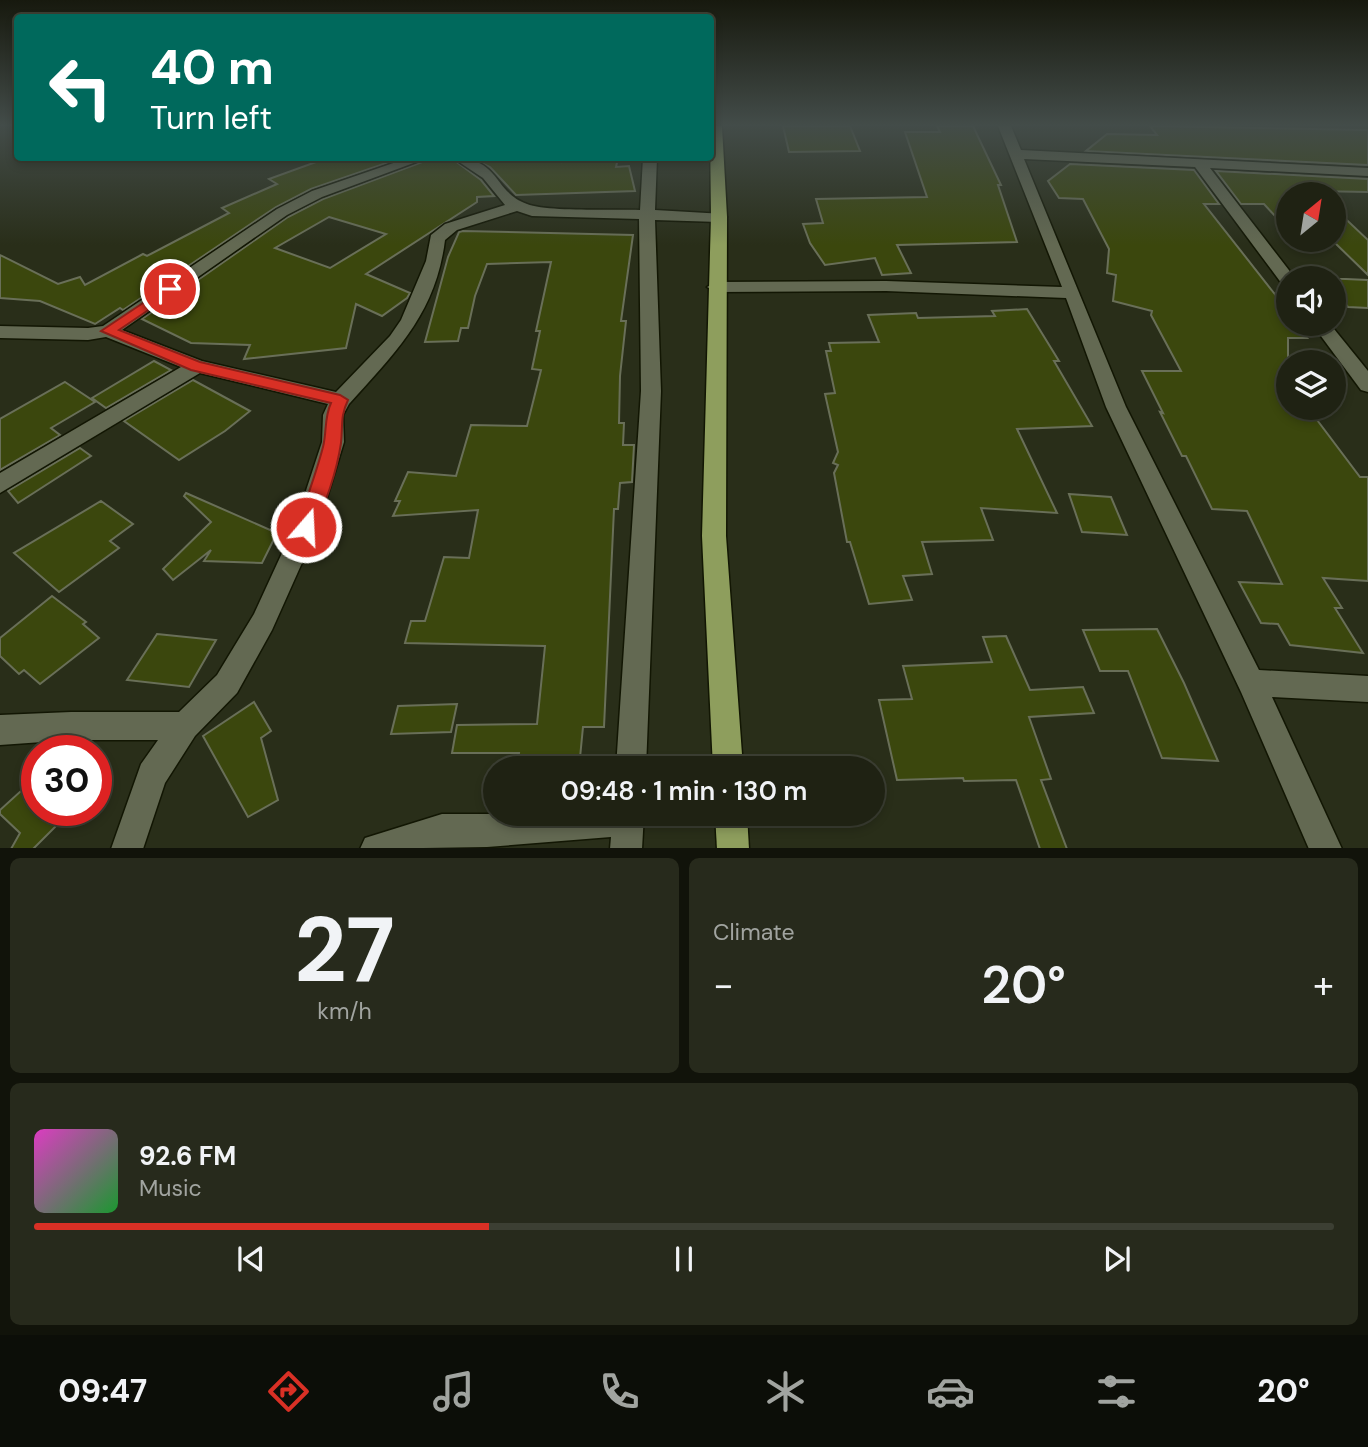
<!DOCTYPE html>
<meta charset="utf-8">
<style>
:root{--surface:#1f2213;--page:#272a1c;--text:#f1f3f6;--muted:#a1a4a0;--line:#3c3f33;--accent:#d93025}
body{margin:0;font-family:"DM Sans",sans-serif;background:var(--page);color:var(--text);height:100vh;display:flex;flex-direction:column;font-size:26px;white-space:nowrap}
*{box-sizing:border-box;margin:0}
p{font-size:23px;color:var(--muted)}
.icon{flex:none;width:38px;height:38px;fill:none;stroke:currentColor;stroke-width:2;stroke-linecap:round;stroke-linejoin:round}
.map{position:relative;height:848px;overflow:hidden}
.side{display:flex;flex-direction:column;gap:10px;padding:10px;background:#11130a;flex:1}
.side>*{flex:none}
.guide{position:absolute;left:14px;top:14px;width:700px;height:147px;border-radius:7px;box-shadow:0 4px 10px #0003,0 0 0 2px var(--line);background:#00695c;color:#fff;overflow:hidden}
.needle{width:46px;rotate:30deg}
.controls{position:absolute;left:1276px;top:182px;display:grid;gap:14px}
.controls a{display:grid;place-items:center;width:70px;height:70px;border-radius:50%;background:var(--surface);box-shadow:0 4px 10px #0003,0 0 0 2px var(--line);font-size:35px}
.speed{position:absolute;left:21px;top:735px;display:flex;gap:14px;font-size:35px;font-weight:700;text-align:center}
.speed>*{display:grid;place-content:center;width:91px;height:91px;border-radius:50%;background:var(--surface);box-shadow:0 4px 10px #0003,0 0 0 2px var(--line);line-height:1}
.speed .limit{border:10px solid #d22;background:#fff;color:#111}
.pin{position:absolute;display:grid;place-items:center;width:60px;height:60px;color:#fff;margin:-30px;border:4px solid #fff;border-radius:50%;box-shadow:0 2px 7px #0007}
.me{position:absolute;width:77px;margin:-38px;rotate:19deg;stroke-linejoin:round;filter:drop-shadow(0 0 5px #0008)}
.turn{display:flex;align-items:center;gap:24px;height:147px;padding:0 21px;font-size:32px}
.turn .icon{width:91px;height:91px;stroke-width:2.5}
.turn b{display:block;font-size:49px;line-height:60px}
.big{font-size:52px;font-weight:600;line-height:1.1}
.side .tile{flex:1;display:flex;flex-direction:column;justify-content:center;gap:10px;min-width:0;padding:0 24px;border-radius:10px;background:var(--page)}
.side .dial{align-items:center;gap:0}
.dial b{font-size:91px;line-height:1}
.song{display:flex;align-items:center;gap:21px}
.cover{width:84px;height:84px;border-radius:10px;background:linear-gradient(135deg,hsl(310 70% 55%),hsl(130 70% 35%))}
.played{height:7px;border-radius:4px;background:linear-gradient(90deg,var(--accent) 35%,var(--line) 35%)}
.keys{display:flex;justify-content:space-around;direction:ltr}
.heat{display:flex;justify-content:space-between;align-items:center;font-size:38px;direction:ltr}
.side .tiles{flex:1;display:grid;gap:10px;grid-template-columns:1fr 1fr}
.tile:last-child{grid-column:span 2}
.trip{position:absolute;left:483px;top:756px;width:402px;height:70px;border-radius:35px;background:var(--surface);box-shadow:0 4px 10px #0003,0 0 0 2px var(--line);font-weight:600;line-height:70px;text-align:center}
.tab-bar{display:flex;height:112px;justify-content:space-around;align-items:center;background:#0c0e08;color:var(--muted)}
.tab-bar .icon{width:49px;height:49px}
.tab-bar .selected{color:var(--accent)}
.tab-bar b{font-size:32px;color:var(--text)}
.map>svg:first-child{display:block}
</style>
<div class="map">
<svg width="1368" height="849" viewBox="0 0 1368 849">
<rect width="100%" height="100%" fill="#292e19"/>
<g fill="#3b470d" stroke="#696f58" stroke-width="2" fill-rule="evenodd">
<polygon points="783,126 850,126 860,151 789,152"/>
<polygon points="937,126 973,126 1001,185 998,185 1017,242 897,245 911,273 882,275 875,258 825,265 810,243 803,224 823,223 816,199 927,197 905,132 940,132"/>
<polygon points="1150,126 1368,130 1368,165 1086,151 1107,134 1157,135"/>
<polygon points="327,158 401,158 311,189 276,207 123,310 120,308 95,324 40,301 0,298 0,255 58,284 80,277 85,285 143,254 147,256 229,213 222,208 277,184 269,179"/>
<path d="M430 158H451L481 180 494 196 477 197V202L366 274 410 293 407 298 382 316 356 304 346 348 244 359 250 345 191 343 142 319 288 217 323 199 428 160ZM329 217 386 234 330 268 275 248Z"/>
<polygon points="471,158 545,158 561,162 563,158 618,158 616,167 629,166 635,191 516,195 490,167"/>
<polygon points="1070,164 1194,170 1219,204 1204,204 1281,302 1278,302 1288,315 1288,324 1295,324 1307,338 1288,338 1288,408 1308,408 1360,477 1368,477 1368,581 1323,578 1342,608 1335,608 1363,653 1290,645 1278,624 1261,623 1239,582 1282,584 1247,511 1212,509 1186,456 1182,456 1160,412 1163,413 1142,371 1181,371 1151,315 1152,311 1113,301 1116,275 1107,273 1109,249 1083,199 1059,198 1048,181"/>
<polygon points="1216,171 1368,179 1368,192 1316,191 1319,194 1288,194 1288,230 1264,204 1241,204"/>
<polygon points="1334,208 1368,240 1368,275 1332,240"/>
<polygon points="463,231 633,235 621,321 626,321 620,376 619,423 624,423 623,445 634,445 632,482 620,483 618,509 614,509 604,727 583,727 579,768 517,768 519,753 452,753 457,725 537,724 545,646 405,643 411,621 425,621 444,557 469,558 478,510 393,516 400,501 395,501 408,472 456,476 471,425 527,426 541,370 532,369 540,331 536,331 551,262 487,264 475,296 468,328 461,328 458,341 425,342 448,257 459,232"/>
<polygon points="1323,278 1368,280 1368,308 1348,307 1334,290 1334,278"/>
<polygon points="1027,309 1059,361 1054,361 1092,426 1017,429 1057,513 981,508 993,540 922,542 932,574 903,576 912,600 869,604 850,542 847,542 834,473 838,465 833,463 838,452 825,394 835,393 826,351 831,351 829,343 879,342 868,315 916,313 918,318 995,316 992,311"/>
<polygon points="154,361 171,370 106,408 92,398"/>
<polygon points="193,380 250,411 225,431 179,460 124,421"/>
<polygon points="65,382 95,402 51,428 60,435 0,470 0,419"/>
<polygon points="80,448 91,456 18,503 8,491"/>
<polygon points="186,493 277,533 262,563 204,561 211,550 173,580 163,569 211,522 184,496"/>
<polygon points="1069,494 1111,497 1127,535 1082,532"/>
<polygon points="101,501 133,524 110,541 119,548 59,592 14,553"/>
<polygon points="52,596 86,622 83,624 99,638 40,684 24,670 19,674 0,656 0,638"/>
<polygon points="1157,629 1184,683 1218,761 1162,758 1128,671 1100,671 1083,630"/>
<polygon points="157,634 216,640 189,687 127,680"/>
<polygon points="1006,636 1030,690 1083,687 1094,713 1029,717 1051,779 1041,780 1067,849 1040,849 1016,780 964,781 963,778 897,780 879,700 912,699 903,666 992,662 983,637"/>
<polygon points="254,702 271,731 261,738 278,800 248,817 203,736"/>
<polygon points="457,704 451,732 391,734 398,706"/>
<polygon points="22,790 37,803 37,810 45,810 59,823 33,849 11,849 20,833 0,814 0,810"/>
</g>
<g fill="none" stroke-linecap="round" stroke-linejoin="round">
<defs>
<g id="street">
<polygon points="998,126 1011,126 1021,150 1368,168 1368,176 1210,168 1295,278 1288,278 1288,285 1282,284 1195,167 1024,159 1126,407 1259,670 1368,676 1368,702 1272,697 1342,849 1309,849 1241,692 1106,407 1066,298 886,291 716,292 707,287 716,282 886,281 1062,287"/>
<path d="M408 158H427L322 197 287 215 122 330 202 361 336 392 390 336 401 320 426 261 431 235 445 224 505 205 483 178 453 158C501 158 492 191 527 204 547 212 614 209 640 210L643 158H657L655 210 724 214 727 217 719 222 655 220 661 391 646 768H616L641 391 639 219 532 216 517 211 457 230 445 240C436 313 396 352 349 404L343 415 344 442 318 527 272 630 237 693 195 736 165 783 143 849H111L141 764 158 740H71L0 745V715L71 712H179L217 675 254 614 294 527 322 442 323 415 328 404 200 373 0 493V473L181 367 106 337 88 340 0 338V326L88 328 103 326 277 209 312 191Z"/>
<polygon points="1312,324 1330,324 1368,371 1368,392 1361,390"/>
<polygon points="442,814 644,814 642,849 610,849 611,837 487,847 360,849 365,838"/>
</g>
<g id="highway">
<polygon points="710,126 722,126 727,217 726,536 743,768 713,768 702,536 711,217"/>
<polygon points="715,814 747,814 749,849 717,849"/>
</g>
</defs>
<use href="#street" stroke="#121603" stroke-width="3"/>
<use href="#highway" stroke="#121603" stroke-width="3"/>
<use href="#street" fill="#636952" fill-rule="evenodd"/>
<use href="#highway" fill="#8e9e5d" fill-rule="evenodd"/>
</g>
<linearGradient id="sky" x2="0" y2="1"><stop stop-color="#17190e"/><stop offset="0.51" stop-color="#434c49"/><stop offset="1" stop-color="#434c49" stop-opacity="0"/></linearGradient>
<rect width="1368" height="245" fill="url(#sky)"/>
<path fill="#d93025" stroke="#8d1f18" stroke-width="2" d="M170 285 175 286V292L119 330 200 362 340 395 348 400C340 417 343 425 341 443 337 471 325 506 312 532L306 534 300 532 297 527C306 500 316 474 323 447 327 431 324 418 331 403L191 370 101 331Z"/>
</svg>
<div class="controls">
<a><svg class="needle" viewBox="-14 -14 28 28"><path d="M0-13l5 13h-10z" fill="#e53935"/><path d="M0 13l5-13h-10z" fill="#a1a4a0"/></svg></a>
<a><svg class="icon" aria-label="sound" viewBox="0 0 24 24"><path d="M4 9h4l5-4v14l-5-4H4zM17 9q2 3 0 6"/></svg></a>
<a><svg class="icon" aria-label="layers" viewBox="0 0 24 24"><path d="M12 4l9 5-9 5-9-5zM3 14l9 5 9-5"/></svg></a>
</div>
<div class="speed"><div class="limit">30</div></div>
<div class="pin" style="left:170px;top:289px;background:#d93025"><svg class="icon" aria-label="arrive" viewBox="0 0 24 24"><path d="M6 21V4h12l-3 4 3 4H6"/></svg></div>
<svg class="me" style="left:306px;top:527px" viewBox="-20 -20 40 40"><circle r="17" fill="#d93025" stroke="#fff" stroke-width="3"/><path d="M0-11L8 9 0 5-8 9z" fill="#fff"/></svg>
<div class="trip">09:48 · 1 min · 130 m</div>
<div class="guide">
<div class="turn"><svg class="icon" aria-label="left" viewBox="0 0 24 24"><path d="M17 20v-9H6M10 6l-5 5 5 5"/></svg><div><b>40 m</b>Turn left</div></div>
</div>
</div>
<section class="side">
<div class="tiles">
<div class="tile dial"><b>27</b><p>km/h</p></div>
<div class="tile"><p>Climate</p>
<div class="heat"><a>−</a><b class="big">20°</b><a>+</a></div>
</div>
<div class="tile">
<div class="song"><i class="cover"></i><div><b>92.6 FM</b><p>Music</p></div></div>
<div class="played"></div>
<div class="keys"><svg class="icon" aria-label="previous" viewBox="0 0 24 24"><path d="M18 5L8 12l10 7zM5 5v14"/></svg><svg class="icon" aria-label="pause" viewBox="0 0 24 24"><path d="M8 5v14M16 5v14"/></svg><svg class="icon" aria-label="next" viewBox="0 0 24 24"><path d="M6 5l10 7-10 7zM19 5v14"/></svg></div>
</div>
</div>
</section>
<nav class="tab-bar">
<b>09:47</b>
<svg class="icon selected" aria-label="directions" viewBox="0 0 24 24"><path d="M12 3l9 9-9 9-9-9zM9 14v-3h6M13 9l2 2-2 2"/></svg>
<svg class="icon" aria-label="music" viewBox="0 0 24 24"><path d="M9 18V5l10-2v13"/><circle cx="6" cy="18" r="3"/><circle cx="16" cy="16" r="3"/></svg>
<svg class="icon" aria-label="phone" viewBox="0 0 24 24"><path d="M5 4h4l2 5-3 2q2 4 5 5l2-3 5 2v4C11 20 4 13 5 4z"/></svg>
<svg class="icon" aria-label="climate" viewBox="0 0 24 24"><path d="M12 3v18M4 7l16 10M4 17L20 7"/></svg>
<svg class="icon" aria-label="car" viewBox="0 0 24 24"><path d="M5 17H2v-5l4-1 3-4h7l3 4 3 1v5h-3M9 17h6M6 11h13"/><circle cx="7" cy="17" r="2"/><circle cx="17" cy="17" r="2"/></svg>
<svg class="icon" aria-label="filters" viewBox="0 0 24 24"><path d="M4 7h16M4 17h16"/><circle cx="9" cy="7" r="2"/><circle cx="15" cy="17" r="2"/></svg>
<b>20°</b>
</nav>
